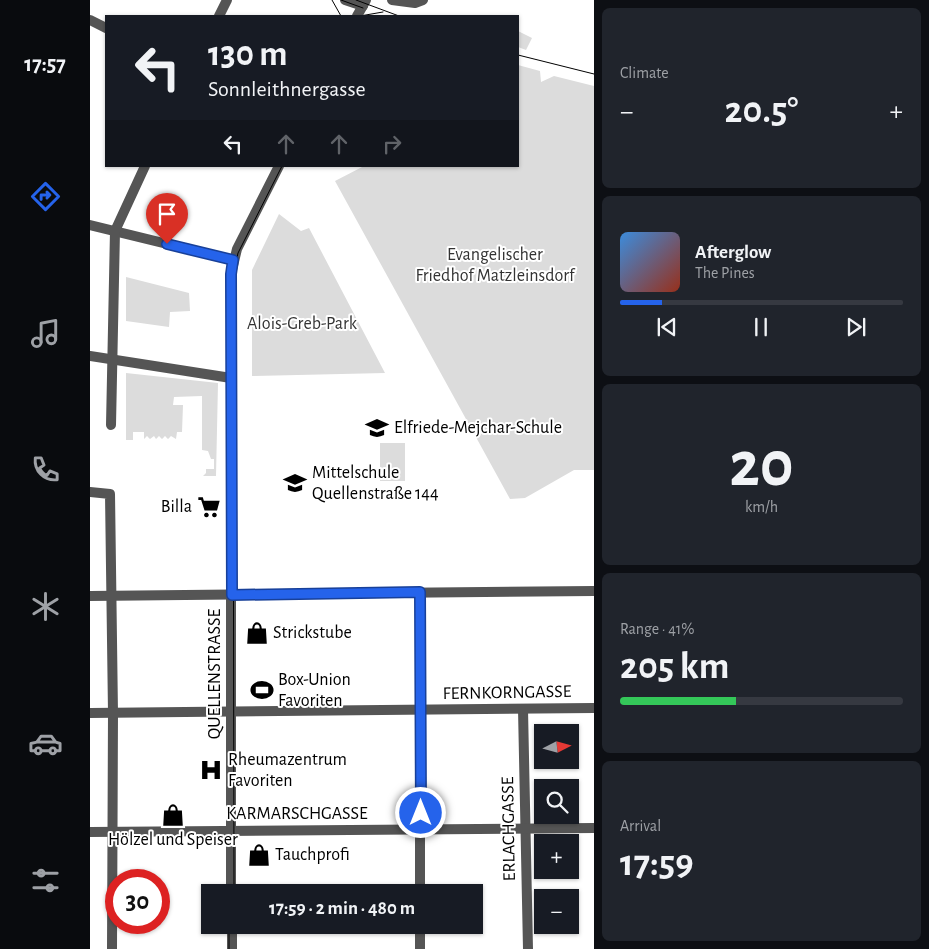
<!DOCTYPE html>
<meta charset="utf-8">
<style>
:root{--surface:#171b24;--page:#20242c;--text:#f1f3f6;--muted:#9ea1a6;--line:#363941;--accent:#2563eb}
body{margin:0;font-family:"Alegreya Sans",sans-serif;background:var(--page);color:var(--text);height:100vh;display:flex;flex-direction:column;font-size:19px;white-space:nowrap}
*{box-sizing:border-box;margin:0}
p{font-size:16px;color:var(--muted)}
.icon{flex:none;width:28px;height:28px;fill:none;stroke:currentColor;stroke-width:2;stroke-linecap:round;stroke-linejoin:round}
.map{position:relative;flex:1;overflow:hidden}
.side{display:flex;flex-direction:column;gap:8px;padding:8px;background:#0d0f14;width:335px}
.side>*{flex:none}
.guide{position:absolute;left:15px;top:15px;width:414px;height:152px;border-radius:0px;box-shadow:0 1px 4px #0004;background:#171b24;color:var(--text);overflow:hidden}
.needle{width:32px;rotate:84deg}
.buttons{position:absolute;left:444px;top:724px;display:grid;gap:10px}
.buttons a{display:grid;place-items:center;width:45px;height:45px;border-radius:0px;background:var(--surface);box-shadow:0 1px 4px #0004;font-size:25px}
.speed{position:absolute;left:15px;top:869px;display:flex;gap:10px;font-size:25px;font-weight:700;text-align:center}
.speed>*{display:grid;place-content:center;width:65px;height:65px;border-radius:50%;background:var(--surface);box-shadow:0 1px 4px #0004;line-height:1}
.speed .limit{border:8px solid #d22;background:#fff;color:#111}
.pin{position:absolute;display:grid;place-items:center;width:42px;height:42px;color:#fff;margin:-51px -21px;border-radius:50% 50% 50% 0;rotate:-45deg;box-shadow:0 0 5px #0007}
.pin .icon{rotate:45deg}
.me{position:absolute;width:55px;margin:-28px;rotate:0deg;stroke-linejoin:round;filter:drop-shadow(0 0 4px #0008)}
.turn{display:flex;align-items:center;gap:18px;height:105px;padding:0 20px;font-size:22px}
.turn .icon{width:65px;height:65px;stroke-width:2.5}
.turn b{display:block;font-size:35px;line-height:42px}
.lanes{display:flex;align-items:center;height:48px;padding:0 20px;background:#0003;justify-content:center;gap:25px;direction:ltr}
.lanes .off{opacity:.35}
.big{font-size:38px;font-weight:700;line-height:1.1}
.side .tile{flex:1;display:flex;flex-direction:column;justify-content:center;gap:8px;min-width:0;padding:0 18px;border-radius:8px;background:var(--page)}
.side .dial{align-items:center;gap:0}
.dial b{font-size:65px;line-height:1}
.song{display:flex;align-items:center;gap:15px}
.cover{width:60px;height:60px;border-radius:8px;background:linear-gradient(135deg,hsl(210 70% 55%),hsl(10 70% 35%))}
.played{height:5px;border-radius:2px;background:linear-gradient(90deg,var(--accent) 15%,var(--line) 15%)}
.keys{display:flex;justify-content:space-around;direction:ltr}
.heat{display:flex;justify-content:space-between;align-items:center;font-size:28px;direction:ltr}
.charge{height:8px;border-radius:4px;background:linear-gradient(90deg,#34c759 41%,var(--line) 0)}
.trip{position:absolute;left:111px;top:884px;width:282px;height:50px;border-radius:0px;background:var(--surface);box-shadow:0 1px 4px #0004;font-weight:700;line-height:50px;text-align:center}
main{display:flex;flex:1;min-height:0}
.dock{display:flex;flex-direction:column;width:90px;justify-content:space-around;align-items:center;background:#090b0e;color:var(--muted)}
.dock .icon{width:35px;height:35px}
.dock .on{color:var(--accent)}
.dock b{font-size:22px;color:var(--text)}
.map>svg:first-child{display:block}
</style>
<main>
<nav class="dock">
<b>17:57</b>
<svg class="icon on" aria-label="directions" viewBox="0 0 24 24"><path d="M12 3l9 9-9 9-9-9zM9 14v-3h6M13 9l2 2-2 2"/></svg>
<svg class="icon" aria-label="music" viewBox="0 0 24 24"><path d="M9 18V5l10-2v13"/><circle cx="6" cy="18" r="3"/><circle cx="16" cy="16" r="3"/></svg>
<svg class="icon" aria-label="phone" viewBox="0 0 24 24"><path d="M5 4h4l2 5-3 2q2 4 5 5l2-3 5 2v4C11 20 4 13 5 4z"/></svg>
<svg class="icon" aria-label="climate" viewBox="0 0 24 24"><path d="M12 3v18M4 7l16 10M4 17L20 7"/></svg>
<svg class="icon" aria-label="car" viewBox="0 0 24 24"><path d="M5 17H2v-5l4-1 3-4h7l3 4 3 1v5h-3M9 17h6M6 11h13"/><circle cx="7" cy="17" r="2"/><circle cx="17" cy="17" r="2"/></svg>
<svg class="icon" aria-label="filters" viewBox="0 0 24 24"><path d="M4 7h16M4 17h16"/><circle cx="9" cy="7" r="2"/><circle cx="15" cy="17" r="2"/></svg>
</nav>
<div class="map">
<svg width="504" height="949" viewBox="0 0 504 949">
<rect width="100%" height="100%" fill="#fff"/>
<g fill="#dcdcdc">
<polygon points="428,31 442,38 436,50 428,47"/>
<polygon points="428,65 450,71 451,82 464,76 504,86 504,470 484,470 435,498 420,499 245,181 274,166 428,166"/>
<polygon points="189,214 211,231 219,228 295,373 162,376 162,270"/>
<polygon points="36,277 99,293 100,311 80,312 79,327 36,321"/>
<polygon points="36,373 128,383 126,476 113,476 116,473 116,469 124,469 124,459 121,459 118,451 112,450 112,396 84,397 83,405 93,405 92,432 87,432 86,439 81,436 78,439 75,436 72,439 69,436 66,439 64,436 60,439 57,436 54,439 54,432 43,432 43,440 36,440"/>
<rect x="290" y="443" width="25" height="38"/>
</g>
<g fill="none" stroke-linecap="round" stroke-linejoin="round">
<g stroke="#555" stroke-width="10">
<polyline points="255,0 273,6"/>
<polyline points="302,0 325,3 333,0"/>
<polyline points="129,16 137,0"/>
<polyline points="0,20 16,28"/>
<polyline points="0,225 143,260"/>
<polyline points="0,356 141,378"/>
<polyline points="21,425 25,231 55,166"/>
<polyline points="0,492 20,494 23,713 22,949"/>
<polyline points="330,592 330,892"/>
<polyline points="0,596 504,591"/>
<polyline points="433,709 438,949"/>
<polyline points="0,713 504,708"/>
<polyline points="0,832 504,828"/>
<polyline points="330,949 330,925"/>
</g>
<g stroke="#555" stroke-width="10">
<polyline points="267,16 276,0"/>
<polyline points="141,892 141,274 147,249 189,166"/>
<polyline points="142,925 142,949"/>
</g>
<g stroke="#000" stroke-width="1">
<polyline points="242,0 251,16"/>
<polyline points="251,0 273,8"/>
<polyline points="266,0 309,16"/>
<polyline points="270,16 293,12"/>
<polyline points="428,55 504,74"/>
<polyline points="144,892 143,275 148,253 192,166"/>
<polyline points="139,949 139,925"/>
</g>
</g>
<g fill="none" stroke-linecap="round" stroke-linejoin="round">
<defs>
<polyline id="route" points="77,244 143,260 141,274 142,595 330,592 331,813"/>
</defs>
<use href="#route" stroke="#184099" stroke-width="12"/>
<use href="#route" stroke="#2563eb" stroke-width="9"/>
</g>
<defs>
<symbol id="school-bare" viewBox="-9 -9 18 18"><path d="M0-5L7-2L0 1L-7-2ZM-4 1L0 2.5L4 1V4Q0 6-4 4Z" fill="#000" stroke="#fff" stroke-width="2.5" paint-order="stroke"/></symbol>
<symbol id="supermarket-bare" viewBox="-9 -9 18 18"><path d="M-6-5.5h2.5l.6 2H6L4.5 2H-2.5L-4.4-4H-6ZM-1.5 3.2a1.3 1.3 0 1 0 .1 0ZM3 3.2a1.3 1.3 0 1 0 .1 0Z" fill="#000" stroke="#fff" stroke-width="2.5" paint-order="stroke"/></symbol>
<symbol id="shop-bare" viewBox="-9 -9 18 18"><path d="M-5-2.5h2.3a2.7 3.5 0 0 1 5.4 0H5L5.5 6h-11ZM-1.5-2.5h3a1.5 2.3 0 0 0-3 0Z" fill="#000" stroke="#fff" stroke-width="2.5" paint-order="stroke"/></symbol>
<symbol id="stadium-bare" viewBox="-9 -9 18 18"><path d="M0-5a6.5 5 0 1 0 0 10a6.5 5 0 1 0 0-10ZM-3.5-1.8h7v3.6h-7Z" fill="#000" stroke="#fff" stroke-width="2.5" paint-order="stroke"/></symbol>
<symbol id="hospital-bare" viewBox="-9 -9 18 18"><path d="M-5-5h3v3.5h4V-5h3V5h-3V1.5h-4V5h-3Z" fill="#000" stroke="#fff" stroke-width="2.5" paint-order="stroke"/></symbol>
</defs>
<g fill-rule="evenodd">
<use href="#school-bare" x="271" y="412" width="32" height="32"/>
<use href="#school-bare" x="189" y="467" width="32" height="32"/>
<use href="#supermarket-bare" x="103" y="491" width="32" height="32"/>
<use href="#shop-bare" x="151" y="617" width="32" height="32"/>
<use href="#stadium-bare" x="156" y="674" width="32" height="32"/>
<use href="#hospital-bare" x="105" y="754" width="32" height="32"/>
<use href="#shop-bare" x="67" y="799" width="32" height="32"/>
<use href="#shop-bare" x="153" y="839" width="32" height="32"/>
</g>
<g text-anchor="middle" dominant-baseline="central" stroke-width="4" stroke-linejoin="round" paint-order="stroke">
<g font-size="18" fill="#333" stroke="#fff">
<text x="405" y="255">Evangelischer<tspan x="405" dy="21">Friedhof Matzleinsdorf</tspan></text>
<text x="212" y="324">Alois-Greb-Park</text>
</g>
<g font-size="18" fill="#000" stroke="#fff" text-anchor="start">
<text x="304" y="428">Elfriede-Mejchar-Schule</text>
<text x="222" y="473">Mittelschule<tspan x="222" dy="21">Quellenstraße 144</tspan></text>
<text x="102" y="507" text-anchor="end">Billa</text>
<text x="183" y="633">Strickstube</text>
<text x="188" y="680">Box-Union<tspan x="188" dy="21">Favoriten</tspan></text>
<text x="138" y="760">Rheumazentrum<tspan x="138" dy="21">Favoriten</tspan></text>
<text x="83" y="840" text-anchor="middle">Hölzel und Speiser</text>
<text x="185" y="855">Tauchprofi</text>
</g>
<g font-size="18" fill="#000" stroke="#fff">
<text transform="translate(125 674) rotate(-90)">QUELLENSTRASSE</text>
<text transform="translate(417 693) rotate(-1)">FERNKORNGASSE</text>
<text x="207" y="814">KARMARSCHGASSE</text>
<text transform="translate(419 829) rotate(-91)">ERLACHGASSE</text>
</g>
</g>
</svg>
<div class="buttons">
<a><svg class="needle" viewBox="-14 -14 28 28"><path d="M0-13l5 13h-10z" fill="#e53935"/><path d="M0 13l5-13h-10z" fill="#9ea1a6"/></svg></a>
<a><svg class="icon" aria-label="search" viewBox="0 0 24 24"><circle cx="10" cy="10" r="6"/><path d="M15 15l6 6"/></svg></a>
<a>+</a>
<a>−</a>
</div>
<div class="speed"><div class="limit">30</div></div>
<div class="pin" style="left:77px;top:244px;background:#d93025"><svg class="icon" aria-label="arrive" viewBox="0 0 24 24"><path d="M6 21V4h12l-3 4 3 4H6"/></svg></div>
<svg class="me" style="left:331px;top:813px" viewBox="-20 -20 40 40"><circle r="17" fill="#2563eb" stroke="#fff" stroke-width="3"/><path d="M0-11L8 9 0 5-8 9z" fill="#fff"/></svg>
<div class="trip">17:59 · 2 min · 480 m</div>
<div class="guide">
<div class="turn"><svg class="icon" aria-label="left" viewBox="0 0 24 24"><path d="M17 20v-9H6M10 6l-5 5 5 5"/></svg><div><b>130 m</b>Sonnleithnergasse</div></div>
<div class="lanes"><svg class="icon" aria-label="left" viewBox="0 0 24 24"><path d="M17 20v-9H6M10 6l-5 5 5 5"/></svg><svg class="icon off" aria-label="ahead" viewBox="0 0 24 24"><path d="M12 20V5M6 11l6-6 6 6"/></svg><svg class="icon off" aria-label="ahead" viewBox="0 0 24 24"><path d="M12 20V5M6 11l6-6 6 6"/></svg><svg class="icon off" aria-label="right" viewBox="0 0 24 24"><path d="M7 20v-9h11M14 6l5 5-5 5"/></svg></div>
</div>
</div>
<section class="side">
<div class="tile"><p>Climate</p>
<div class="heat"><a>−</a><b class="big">20.5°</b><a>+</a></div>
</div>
<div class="tile">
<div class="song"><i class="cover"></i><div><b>Afterglow</b><p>The Pines</p></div></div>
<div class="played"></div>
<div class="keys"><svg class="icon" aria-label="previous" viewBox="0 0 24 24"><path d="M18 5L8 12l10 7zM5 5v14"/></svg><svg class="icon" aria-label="pause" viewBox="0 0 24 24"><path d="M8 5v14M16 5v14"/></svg><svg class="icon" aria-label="next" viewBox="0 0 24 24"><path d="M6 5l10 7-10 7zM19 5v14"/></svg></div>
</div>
<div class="tile dial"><b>20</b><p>km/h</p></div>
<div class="tile"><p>Range · 41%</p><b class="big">205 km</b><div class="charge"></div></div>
<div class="tile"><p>Arrival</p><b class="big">17:59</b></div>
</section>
</main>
